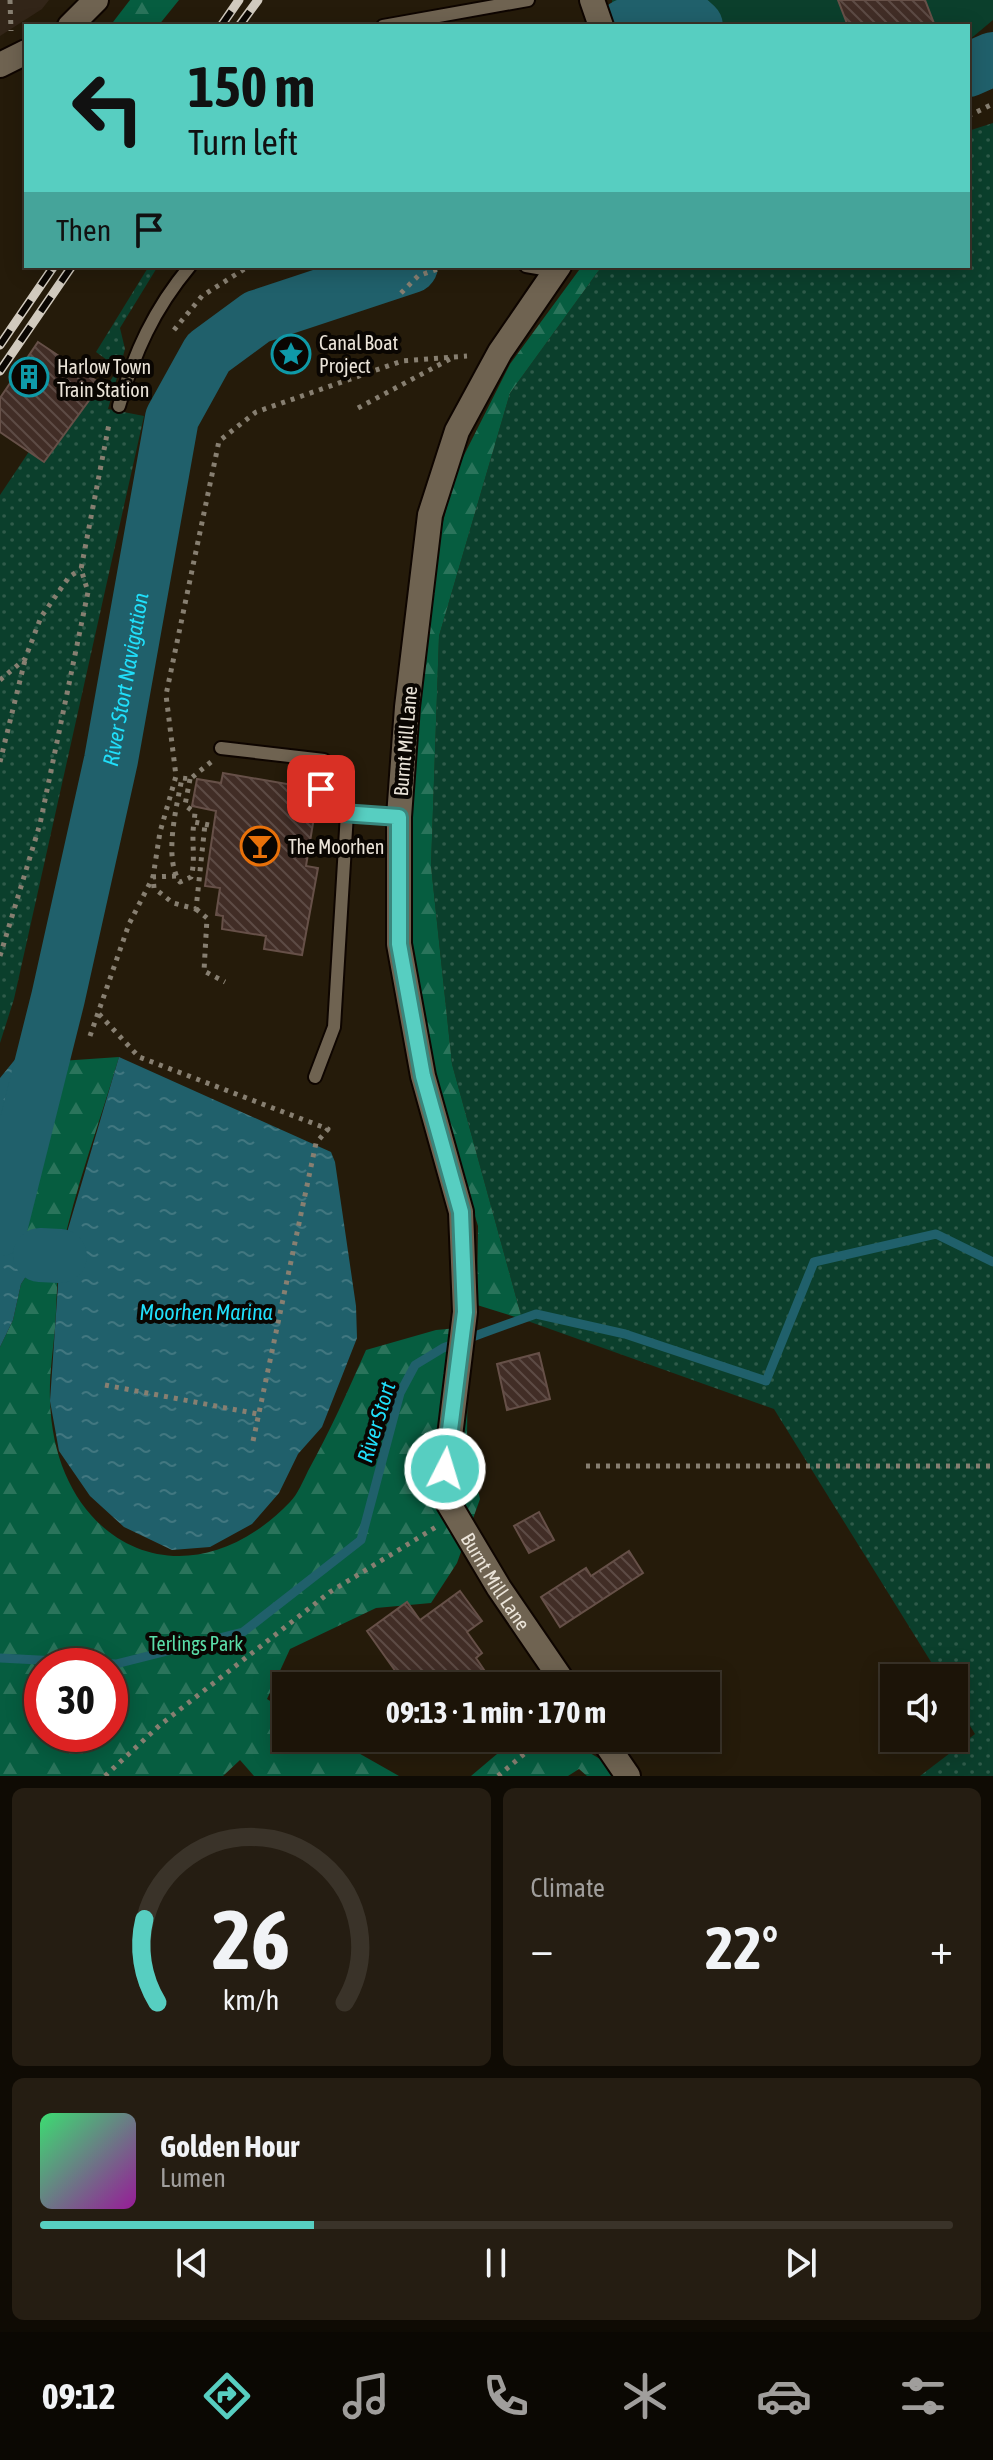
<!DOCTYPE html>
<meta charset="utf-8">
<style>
:root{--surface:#1c1408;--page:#251d12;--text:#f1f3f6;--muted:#a09e9c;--line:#3a3329;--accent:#57cec1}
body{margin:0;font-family:"Asap Condensed",sans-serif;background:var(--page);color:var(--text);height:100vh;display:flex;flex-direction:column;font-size:30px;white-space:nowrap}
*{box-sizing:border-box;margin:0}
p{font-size:26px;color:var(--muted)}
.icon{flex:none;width:44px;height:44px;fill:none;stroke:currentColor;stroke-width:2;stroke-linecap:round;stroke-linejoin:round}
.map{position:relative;height:1776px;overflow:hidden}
.drawer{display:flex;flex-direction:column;gap:12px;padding:12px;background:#0f0b04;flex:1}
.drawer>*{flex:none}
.top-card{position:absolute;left:24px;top:24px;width:946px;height:244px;border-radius:0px;box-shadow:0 4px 20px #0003,0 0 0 2px var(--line);background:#57cec1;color:#111;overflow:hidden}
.tools{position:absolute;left:880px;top:1664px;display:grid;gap:16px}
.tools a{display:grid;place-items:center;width:88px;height:88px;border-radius:0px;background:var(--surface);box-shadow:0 4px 20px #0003,0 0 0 2px var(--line);font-size:40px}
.speed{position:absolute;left:24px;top:1648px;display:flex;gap:16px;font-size:40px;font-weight:700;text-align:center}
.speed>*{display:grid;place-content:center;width:104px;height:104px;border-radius:50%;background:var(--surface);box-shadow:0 4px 20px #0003,0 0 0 2px var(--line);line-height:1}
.speed .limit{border:12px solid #d22;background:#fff;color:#111}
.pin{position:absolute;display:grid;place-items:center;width:68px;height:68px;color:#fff;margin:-34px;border-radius:16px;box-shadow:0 4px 12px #0006}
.me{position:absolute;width:88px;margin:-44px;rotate:5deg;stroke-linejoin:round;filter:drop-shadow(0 0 6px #0008)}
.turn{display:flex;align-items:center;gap:28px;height:168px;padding:0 32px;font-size:36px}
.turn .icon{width:104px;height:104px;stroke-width:2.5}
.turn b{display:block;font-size:56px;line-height:68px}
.then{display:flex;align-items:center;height:76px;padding:0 32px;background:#0003;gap:16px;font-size:30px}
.big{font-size:60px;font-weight:700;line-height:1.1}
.drawer .card{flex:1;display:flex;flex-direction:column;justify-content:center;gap:12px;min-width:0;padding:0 28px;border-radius:12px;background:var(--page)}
.drawer .dial{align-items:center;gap:0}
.dial svg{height:208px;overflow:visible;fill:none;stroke:var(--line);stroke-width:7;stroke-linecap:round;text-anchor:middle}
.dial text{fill:var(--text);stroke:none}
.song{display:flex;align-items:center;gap:24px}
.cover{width:96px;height:96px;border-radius:12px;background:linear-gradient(135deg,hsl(140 70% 55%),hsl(300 70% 35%))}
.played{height:8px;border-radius:4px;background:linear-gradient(90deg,var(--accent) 30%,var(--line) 30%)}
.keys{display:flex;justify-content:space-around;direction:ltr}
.heat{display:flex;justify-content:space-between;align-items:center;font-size:44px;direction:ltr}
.drawer .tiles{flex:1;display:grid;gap:12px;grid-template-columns:1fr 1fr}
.card:last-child{grid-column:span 2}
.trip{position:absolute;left:272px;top:1672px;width:448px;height:80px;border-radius:0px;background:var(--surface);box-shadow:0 4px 20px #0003,0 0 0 2px var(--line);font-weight:700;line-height:80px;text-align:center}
.menu{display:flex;height:128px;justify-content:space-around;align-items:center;background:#0b0803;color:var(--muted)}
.menu .icon{width:56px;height:56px}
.menu .on{color:var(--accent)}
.menu b{font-size:36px;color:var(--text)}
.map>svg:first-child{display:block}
</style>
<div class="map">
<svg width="993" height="1776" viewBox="0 0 993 1776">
<defs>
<pattern id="grass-dots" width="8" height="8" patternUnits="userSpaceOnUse" patternTransform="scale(2)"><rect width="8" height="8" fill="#0b3f2c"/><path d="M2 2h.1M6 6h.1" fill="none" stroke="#2f5b4a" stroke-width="1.8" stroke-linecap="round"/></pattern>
<pattern id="forest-firs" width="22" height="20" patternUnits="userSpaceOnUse" patternTransform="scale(2)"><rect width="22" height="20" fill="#065d40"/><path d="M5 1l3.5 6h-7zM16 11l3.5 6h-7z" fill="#2a745b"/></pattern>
<pattern id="water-ripples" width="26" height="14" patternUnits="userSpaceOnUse" patternTransform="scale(2)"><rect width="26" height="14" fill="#20606b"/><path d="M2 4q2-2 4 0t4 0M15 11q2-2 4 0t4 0" fill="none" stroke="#417780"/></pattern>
<pattern id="building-back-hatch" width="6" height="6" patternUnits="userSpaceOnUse" patternTransform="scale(2)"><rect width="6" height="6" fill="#412d26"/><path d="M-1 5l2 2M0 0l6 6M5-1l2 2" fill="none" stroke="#5d4b45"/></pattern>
</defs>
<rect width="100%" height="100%" fill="#251b0a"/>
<polygon fill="#322518" points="0,0 49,0 42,9 0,36"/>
<g fill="url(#grass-dots)">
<polygon points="993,123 993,1776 920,1776 975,1734 954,1699 954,1678 941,1678 774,1409 522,1319 452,1064 431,866 439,636 510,393 602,266 968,266 968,131"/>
<polygon points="149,266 158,266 120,328 125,349 108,409 144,416 14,999 0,1043 0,495 74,384 99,400 118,368 96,352"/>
</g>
<g fill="url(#forest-firs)" fill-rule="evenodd">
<polygon points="130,0 179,0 158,26 110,26"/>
<polygon points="582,266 602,266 510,393 439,636 431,866 452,1064 522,1319 477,1305 478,1226 414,1014 407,874 417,670 431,569 456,471 510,364"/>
<path d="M119 1057C100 1122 75 1188 61 1255 56 1278 57 1304 55 1328 53 1351 49 1376 50 1400 54 1544 185 1611 290 1502 298 1494 303 1481 308 1471 330 1431 348 1391 366 1350L436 1330 468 1327 467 1442 480 1499 457 1563 431 1603 376 1608 290 1649 267 1699 286 1711V1738H332L399 1776H254L240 1760 223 1776H0V1347L13 1320 21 1284 40 1255 32 1235 12 1221 46 1079V1062ZM42 1666H110V1734H42Z"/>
<polygon points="516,1738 565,1738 600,1759 619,1747 637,1776 587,1776 579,1769 568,1776 471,1776"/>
</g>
<polygon fill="#0b3f2c" points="612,0 993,0 993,20 968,41 968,26 618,26 612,15"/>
<g fill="url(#water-ripples)">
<polygon points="49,1029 46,1079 12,1221 32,1235 40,1255 21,1284 13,1320 0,1347 0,1078 30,1041"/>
<polygon points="119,1057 331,1152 335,1162 356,1306 357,1338 322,1427 298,1454 279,1493 252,1524 210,1547 172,1550 124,1527 90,1496 59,1451 50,1401 60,1256"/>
</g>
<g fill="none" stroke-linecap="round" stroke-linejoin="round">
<polyline stroke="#20606b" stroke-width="9" points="0,1658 116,1664 243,1632 361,1540 400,1393 415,1365 443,1348 483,1333 536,1314 625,1334 766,1381 814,1262 936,1234 993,1262"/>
<g stroke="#20606b" stroke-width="54">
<polyline points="625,26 672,4 696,26"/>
<polyline points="968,70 993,59"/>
<path id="s1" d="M0 1229 58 998 111 760 172 418 208 353 257 317 411 266"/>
<polyline points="40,1255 60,1256"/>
</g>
</g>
<g fill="url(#building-back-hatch)" stroke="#665048" stroke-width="2">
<polygon points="838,0 925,0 935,26 848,26"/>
<polygon points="38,342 101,384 44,462 0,432 0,398"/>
<polygon points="223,773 293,785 289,807 315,811 306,866 318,868 302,955 264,949 266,936 222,929 223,916 216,915 220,888 205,886 216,811 192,806 197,779 221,783"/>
<polygon points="539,1353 550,1399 507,1410 497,1364"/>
<polygon points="539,1512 554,1540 529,1553 514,1526"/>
<polygon points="629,1551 643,1573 560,1627 541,1597 586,1568 591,1576"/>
<polygon points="460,1591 482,1621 467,1632 482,1653 476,1658 495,1686 406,1686 367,1631 407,1602 420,1620"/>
</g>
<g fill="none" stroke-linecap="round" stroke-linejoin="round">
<defs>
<g id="service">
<polyline points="383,26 528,0"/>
<polyline points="526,266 555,271"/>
<path d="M119 406C134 353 154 309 190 266"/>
<polyline points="221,748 324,760 321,789 342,813 399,817"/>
<polyline points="315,1077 334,1027 347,813"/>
</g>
<g id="minor">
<polyline points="592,0 601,26"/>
<polyline points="70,26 96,0"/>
<polyline points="0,65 26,52"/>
<path id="s2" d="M559 266 500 352 457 431 430 515 407 707 399 817V944L423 1076 461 1212 465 1312 443 1494 499 1588 566 1686"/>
<polyline points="602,1738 628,1776"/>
</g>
</defs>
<use href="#service" stroke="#0e0500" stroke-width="16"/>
<use href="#minor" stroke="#0e0500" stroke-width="28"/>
<g stroke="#877f71" stroke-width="5" stroke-dasharray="4 6" stroke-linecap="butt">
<polyline points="10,0 11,31"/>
<polyline points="968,116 993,104"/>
<polyline points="401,293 418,276 446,266"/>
<polyline points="174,330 202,296 249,266"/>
<polyline points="358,408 450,359"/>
<polyline points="0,680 25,659 41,617 69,577 81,569"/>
<polyline points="0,762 25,660"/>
<path d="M211 762 190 779 182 778C177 805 163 859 180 882L191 877C196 860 191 841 194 822L214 826"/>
<polyline points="190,779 185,805 195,813 194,822"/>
<polyline points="176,876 153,877 154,888 173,903 196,909 205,824"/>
<polyline points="196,909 207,918 204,971 225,982"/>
<polyline points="0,956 40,824 88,592 81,569 109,424"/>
<polyline points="99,1014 139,1057 328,1129 316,1143 252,1446"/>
<polyline points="90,1036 129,924 153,877 160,832 176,776 166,695 219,441 256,412 402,361 467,356"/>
<polyline points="105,1385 258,1414"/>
<polyline points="586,1466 993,1466"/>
<polyline points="105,1776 160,1725 330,1592 436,1527"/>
<polyline points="498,1776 543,1738"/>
</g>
<use href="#service" stroke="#6f6351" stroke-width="12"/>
<use href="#minor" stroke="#6f6351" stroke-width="24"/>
<defs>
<g id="rail">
<polyline points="221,26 239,0"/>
<polyline points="239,26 258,0"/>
<polyline points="0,345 54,266"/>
<polyline points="0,371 72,266"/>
</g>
</defs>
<use href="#rail" stroke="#d1cabe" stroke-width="9"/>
<use href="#rail" stroke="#0a0602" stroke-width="6" stroke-dasharray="18" stroke-linecap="butt"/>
</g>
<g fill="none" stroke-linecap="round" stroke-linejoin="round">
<defs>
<polyline id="route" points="321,789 342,813 399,817 399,944 423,1076 461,1212 465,1312 445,1469"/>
</defs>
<use href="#route" stroke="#39867d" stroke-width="20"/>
<use href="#route" stroke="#57cec1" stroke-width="14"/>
</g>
<defs>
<symbol id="sight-ring" viewBox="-11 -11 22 22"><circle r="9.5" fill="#0a0602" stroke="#0f9aa8" stroke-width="1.5"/><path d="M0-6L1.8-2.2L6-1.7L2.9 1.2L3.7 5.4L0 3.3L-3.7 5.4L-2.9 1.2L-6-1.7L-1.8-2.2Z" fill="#0f9aa8"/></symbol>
<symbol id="building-ring" viewBox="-11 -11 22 22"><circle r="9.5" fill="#0a0602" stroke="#0f9aa8" stroke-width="1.5"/><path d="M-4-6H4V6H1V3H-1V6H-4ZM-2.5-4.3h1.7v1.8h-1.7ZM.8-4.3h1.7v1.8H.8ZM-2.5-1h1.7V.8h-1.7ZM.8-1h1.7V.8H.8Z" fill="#0f9aa8"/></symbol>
<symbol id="bar-ring" viewBox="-11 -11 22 22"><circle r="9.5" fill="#0a0602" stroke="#e8710a" stroke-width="1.5"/><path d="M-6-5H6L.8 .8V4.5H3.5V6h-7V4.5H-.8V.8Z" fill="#e8710a"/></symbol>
</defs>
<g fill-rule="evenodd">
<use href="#sight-ring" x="269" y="332" width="44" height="44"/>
<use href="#building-ring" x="7" y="355" width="44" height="44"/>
<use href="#bar-ring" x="238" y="824" width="44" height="44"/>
</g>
<g text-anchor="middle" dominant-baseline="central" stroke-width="8" stroke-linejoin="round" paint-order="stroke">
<g font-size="20" fill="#ebe4d9" stroke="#0a0602" text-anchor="start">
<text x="319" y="342">Canal Boat<tspan x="319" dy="23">Project</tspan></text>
<text x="57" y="366">Harlow Town<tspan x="57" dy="23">Train Station</tspan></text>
<text x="288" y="846">The Moorhen</text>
</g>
<g font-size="20" fill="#ebe4d9" stroke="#0a0602">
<text transform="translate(405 741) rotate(-85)">Burnt Mill Lane</text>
<text stroke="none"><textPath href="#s2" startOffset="1374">Burnt Mill Lane</textPath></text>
</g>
<g font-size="20" fill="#5adea9" stroke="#0a0602">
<text x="196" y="1643">Terlings Park</text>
</g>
<g font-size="22" font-style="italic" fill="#20dffa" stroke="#0a0602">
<text stroke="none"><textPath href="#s1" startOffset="564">River Stort Navigation</textPath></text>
<text x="206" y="1312">Moorhen Marina</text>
<text transform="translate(376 1422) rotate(-73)">River Stort</text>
</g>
</g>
</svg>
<div class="tools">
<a><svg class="icon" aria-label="sound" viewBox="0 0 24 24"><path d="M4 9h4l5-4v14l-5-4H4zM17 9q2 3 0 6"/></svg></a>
</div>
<div class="speed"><div class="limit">30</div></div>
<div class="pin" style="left:321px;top:789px;background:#d93025"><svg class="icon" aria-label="arrive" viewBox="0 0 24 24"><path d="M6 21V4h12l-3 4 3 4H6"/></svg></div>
<svg class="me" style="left:445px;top:1469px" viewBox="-20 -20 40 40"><circle r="17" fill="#57cec1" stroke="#fff" stroke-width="3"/><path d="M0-11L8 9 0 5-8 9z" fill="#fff"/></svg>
<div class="trip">09:13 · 1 min · 170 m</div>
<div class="top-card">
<div class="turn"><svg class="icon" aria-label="left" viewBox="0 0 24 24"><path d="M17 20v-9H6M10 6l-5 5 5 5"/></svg><div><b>150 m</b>Turn left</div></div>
<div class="then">Then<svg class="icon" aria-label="arrive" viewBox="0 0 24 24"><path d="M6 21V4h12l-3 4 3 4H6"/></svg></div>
</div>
</div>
<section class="drawer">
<div class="tiles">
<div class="card dial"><svg viewBox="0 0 100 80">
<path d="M14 69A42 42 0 1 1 86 69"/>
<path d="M14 69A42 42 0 0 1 9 37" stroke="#57cec1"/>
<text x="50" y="56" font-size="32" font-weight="700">26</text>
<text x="50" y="72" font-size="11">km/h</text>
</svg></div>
<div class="card"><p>Climate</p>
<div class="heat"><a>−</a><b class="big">22°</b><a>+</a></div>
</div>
<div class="card">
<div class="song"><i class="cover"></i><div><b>Golden Hour</b><p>Lumen</p></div></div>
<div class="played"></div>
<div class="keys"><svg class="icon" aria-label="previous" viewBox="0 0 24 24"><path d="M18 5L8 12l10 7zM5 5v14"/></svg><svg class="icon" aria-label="pause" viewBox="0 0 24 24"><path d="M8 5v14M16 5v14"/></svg><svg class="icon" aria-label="next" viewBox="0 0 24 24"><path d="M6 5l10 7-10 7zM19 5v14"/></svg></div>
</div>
</div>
</section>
<nav class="menu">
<b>09:12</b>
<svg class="icon on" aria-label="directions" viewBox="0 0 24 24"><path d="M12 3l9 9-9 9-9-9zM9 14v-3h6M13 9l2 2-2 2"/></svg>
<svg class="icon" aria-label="music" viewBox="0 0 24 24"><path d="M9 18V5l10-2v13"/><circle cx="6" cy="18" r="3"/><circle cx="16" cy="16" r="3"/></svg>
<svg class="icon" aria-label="phone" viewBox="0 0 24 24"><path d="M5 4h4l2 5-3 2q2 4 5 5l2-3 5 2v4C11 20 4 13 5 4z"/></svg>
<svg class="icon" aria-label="climate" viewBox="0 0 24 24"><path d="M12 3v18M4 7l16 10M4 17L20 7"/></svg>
<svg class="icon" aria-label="car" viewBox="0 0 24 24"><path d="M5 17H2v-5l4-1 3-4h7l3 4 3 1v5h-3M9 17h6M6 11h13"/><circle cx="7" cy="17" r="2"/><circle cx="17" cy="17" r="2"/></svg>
<svg class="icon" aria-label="filters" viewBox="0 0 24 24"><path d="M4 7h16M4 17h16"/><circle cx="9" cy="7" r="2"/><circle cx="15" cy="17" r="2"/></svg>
</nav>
